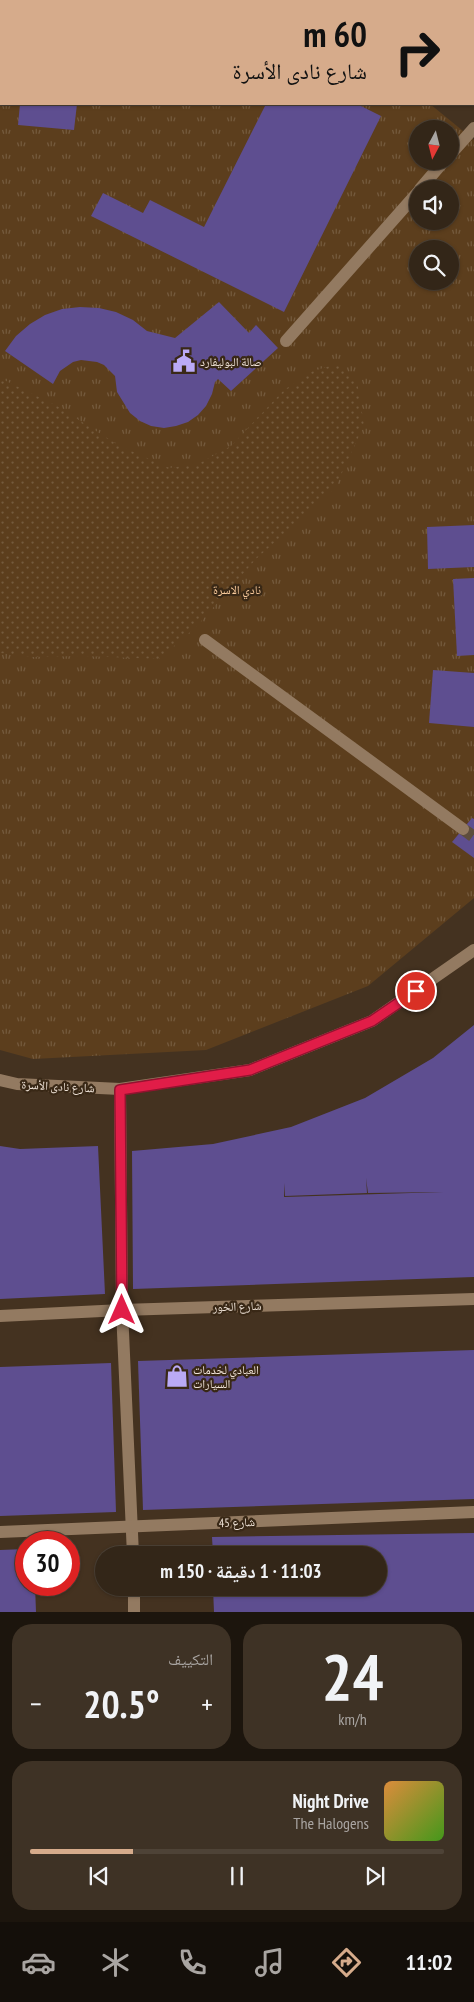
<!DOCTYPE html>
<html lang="ar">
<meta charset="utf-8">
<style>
:root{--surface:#332618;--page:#3e3225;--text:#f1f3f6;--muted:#a9a5a2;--line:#4e4337;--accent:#d6ab8b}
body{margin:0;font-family:"PT Sans Narrow","Noto Naskh Arabic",sans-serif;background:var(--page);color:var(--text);direction:rtl;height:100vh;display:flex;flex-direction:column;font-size:19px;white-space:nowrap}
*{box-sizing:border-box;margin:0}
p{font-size:16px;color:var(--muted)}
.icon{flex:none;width:28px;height:28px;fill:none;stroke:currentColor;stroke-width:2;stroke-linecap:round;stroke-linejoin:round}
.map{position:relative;height:1612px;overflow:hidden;direction:ltr}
.sheet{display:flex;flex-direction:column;gap:12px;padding:12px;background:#1c150d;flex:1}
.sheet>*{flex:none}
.top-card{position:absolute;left:0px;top:0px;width:475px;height:105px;box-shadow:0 1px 4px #0004,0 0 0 1px var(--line);direction:rtl;background:#d6ab8b;color:#111;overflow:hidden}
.needle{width:32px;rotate:187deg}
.controls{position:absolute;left:409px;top:120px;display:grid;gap:10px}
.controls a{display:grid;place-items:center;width:50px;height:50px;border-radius:50%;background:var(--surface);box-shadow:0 1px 4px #0004,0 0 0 1px var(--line);font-size:25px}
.speed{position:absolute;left:15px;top:1531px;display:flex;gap:10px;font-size:25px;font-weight:700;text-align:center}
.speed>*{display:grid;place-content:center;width:65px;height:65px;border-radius:50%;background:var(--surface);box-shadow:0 1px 4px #0004,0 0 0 1px var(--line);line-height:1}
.speed .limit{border:8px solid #d22;background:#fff;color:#111}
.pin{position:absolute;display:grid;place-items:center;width:42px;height:42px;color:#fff;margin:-21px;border:2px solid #fff;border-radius:50%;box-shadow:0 1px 5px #0007}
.me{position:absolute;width:55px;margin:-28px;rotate:0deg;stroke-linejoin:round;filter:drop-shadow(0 0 4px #0008)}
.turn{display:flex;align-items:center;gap:18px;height:105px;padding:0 25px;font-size:22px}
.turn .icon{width:65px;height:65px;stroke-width:2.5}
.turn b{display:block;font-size:35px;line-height:42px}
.big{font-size:38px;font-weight:700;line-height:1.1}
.sheet .widget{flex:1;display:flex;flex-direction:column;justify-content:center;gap:8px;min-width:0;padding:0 18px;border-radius:20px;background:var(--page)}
.sheet .dial{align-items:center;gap:0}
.dial b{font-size:65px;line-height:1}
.song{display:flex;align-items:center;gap:15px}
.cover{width:60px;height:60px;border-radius:8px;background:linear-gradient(135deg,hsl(30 70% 55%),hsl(100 70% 35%))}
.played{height:5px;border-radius:2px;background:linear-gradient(90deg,var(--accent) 25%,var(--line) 25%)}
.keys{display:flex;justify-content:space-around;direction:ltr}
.heat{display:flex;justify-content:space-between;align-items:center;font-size:28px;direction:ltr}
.sheet .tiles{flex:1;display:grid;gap:12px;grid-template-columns:1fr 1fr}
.widget:last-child{grid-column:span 2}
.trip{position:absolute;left:95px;top:1546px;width:292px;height:50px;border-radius:25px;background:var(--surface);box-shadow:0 1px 4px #0004,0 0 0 1px var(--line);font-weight:700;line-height:50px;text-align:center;direction:rtl}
.tab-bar{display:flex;height:80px;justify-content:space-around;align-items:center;background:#140f0a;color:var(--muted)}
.tab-bar .icon{width:35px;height:35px}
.tab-bar .current{color:var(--accent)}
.tab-bar b{font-size:22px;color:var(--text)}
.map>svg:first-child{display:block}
</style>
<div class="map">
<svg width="474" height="1612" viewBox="0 0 474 1612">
<defs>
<pattern id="park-tufts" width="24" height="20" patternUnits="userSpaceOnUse" patternTransform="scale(1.25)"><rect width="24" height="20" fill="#5c3e1d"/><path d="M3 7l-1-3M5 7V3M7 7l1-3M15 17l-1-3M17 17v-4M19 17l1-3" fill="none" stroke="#745a3d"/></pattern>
<pattern id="garden-dots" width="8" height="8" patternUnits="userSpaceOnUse" patternTransform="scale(1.25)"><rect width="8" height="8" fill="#5c3e1d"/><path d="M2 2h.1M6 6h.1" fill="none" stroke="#745a3d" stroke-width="1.8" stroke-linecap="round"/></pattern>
</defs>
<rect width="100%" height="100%" fill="#443220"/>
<path fill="url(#park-tufts)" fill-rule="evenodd" d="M0 0 227 1H1V104H430L474 140V898L368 986 206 1050 33 1059 0 1050ZM418 129H450V161H418ZM418 189H450V221H418ZM418 249H450V281H418Z"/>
<polygon fill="url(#garden-dots)" points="340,363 357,381 364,425 335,488 256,559 196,627 159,659 83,656 33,657 0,653 0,378 57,406 118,445 169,468 198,464 231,446 284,390 313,371"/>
<g fill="#5e4e90" fill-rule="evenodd">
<polygon points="20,104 77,104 74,130 18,125"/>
<polygon points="266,104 357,104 381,116 284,312 91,216 103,193 143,213 150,200 204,227"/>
<polygon points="219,302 249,333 256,325 278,348 231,391 218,379 215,382 212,394 206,406 198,415 188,422 176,426 164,428 151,426 140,421 130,413 117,392 115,376 104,365 97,362 81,360 73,362 60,371 53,384 5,351 16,336 30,324 45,315 62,309 80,307 99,308 116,312 133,320 147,331 175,338"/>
<polygon points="474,525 474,567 428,569 427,527"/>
<polygon points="474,578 474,655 457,656 453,579"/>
<polygon points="433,670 474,673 474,727 429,723"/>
<polygon points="472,818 474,819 474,858 452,842"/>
<path d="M474 1025V1277L133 1289 132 1151 213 1144 291 1127 365 1098 433 1058ZM366 1178 368 1193 443 1192 284 1197V1183L285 1196 367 1193Z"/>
<polygon points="0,1146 20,1149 98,1146 105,1294 0,1299"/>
<polygon points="474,1350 474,1499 143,1510 138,1361"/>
<polygon points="111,1363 116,1512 0,1516 0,1367"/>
<polygon points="474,1533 474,1612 214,1612 213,1588 379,1588 379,1555 213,1555 212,1537"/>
<polygon points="26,1549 26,1585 35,1585 36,1612 0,1612 0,1550"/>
</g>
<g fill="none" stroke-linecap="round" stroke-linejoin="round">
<polyline stroke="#5e4d3c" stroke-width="12" stroke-dasharray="12 6" stroke-linecap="butt" points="463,829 474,837"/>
<g stroke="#937a61" stroke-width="12">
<polyline points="338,0 340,1"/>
<polyline points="474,87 474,88"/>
<polyline points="450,155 474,128"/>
<polyline points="420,189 444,161"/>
<polyline points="286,341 418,192"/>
<polyline points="205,640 463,829"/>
<polyline points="0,1080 17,1084 120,1089 250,1070 372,1021 474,950"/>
<polyline points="120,1089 122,1310 133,1555"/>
<polyline points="0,1316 122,1310 474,1299"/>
<polyline points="0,1532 474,1512"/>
<polyline points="134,1588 134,1612"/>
</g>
</g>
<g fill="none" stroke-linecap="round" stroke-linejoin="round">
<defs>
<polyline id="route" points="122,1310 120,1090 250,1070 372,1021 416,991"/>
</defs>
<use href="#route" stroke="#92132f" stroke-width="12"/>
<use href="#route" stroke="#e11d48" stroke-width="9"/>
</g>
<defs>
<symbol id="civic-bare" viewBox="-9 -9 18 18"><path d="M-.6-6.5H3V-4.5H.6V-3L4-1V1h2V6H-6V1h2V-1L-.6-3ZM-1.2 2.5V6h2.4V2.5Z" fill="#baaaf6" stroke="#392816" stroke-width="2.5" paint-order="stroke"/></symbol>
<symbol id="shop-bare" viewBox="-9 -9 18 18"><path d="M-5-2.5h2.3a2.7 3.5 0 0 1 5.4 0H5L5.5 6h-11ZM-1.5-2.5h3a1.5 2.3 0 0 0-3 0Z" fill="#baaaf6" stroke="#392816" stroke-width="2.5" paint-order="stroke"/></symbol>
</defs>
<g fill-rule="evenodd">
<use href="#civic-bare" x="168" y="345" width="32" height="32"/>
<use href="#shop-bare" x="161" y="1360" width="32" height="32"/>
</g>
<g text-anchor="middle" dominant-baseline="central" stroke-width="4.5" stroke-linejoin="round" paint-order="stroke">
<g font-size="12" fill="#f0e4d9" stroke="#392816" text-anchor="start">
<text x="200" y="361">صالة البوليفارد</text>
<text x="193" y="1369">العبادي لخدمات<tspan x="193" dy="14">السيارات</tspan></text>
</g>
<g font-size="12" fill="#facb9c" stroke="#392816">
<text x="237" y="589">نادي الاسرة</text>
</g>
<g font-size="12" fill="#f0e4d9" stroke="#392816">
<text transform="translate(58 1086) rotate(3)">شارع نادى الأسرة</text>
<text transform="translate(237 1306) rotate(-2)">شارع الخور</text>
<text transform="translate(237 1522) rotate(-2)">شارع 45</text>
</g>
</g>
</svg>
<div class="controls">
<a><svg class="needle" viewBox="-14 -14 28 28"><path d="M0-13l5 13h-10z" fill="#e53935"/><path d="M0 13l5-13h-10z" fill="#a9a5a2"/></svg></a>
<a><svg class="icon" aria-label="sound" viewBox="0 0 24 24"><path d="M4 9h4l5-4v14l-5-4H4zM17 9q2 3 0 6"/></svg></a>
<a><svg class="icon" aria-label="search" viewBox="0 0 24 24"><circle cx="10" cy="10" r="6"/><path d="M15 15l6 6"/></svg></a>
</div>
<div class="speed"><div class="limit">30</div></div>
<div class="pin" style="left:416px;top:991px;background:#d93025"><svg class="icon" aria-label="arrive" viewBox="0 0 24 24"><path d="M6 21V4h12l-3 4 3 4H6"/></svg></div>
<svg class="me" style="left:122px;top:1310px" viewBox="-20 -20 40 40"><path d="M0-17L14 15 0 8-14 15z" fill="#e11d48" stroke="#fff" stroke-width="4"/></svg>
<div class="trip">11:03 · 1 دقيقة · 150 m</div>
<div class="top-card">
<div class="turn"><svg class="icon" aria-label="right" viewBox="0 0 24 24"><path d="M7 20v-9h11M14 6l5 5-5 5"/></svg><div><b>60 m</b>شارع نادى الأسرة</div></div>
</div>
</div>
<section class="sheet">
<div class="tiles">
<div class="widget dial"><b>24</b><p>km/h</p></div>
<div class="widget"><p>التكييف</p>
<div class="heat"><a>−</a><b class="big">20.5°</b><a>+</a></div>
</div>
<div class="widget">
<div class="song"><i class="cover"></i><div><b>Night Drive</b><p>The Halogens</p></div></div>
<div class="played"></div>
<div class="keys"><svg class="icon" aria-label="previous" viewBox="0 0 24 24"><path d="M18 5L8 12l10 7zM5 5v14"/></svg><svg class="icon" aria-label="pause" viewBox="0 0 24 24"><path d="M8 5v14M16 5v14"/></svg><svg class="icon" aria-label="next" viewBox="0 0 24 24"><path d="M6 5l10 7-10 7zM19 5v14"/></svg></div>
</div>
</div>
</section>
<nav class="tab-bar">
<b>11:02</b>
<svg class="icon current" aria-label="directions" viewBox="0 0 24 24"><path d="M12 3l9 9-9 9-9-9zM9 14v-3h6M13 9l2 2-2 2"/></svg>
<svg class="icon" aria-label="music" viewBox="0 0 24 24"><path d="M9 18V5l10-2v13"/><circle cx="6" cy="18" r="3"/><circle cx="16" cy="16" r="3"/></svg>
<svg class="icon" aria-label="phone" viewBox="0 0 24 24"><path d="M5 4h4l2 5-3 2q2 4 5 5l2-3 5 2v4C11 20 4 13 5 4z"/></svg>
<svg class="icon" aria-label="climate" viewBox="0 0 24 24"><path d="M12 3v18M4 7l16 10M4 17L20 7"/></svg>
<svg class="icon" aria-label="car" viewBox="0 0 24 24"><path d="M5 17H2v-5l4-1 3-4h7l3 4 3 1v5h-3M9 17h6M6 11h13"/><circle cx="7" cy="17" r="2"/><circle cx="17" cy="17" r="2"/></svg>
</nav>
